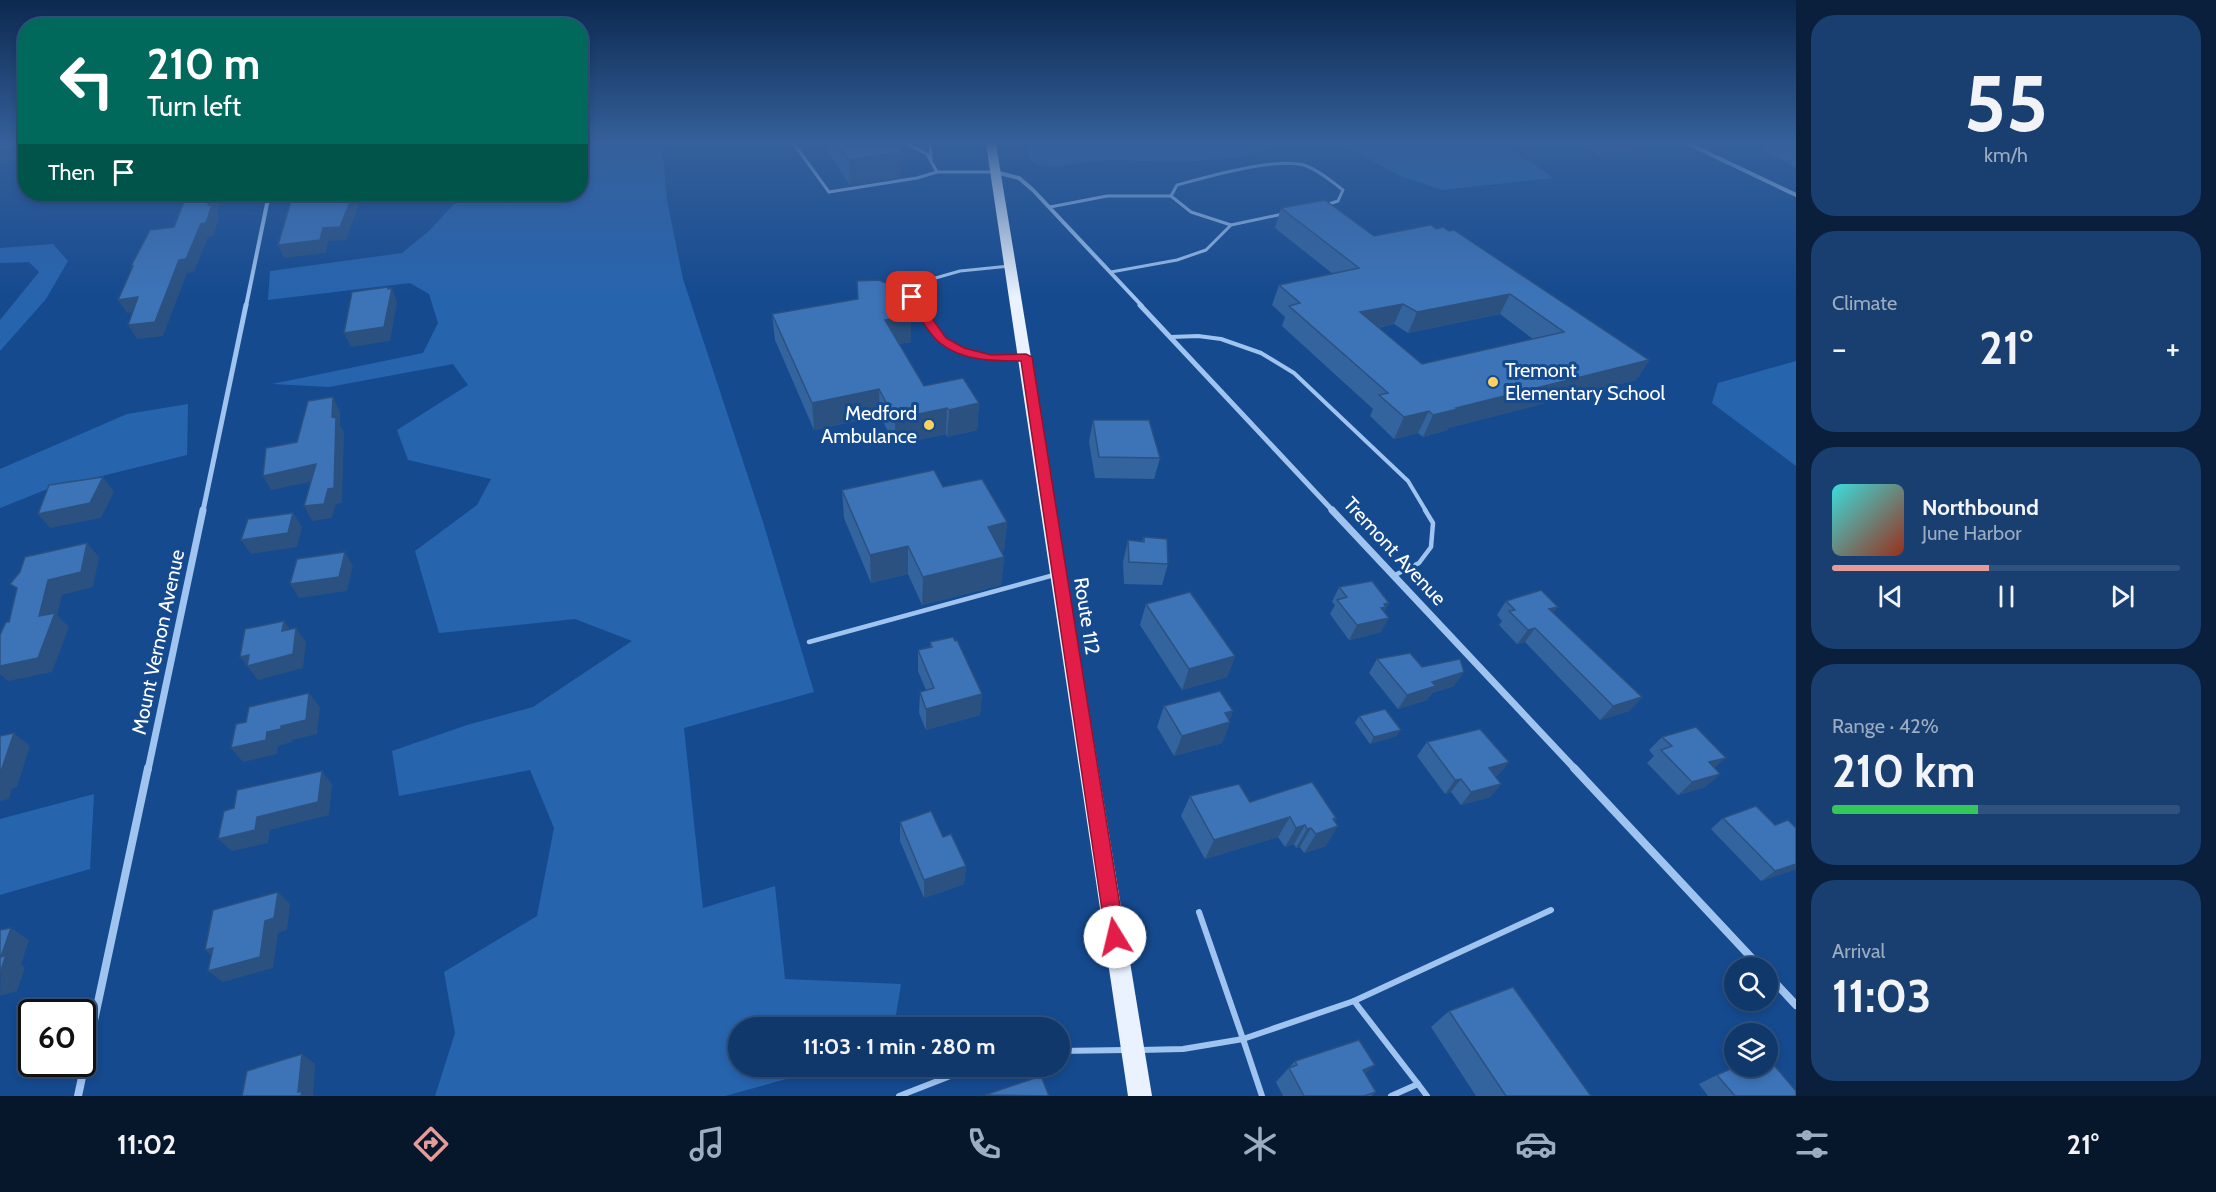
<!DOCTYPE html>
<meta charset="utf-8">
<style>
:root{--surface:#10386b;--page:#193f71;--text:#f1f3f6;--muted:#9cacc1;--line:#30527e;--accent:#e69b98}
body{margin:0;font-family:Cabin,sans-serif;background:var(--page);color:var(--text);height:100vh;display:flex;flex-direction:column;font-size:22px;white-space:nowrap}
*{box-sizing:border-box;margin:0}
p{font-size:20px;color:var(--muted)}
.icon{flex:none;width:33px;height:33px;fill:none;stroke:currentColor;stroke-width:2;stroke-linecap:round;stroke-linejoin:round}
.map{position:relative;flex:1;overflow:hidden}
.side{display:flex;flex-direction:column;gap:15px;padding:15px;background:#091f3b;width:420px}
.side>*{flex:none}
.hud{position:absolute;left:18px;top:18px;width:570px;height:183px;border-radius:24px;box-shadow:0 3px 9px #0003,0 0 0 2px var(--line);background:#00695c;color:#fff;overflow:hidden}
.controls{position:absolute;left:1724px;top:957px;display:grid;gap:12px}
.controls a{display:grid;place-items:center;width:54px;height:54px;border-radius:50%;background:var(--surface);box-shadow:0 3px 9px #0003,0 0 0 2px var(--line);font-size:30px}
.speed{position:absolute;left:18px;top:999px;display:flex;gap:12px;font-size:30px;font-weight:700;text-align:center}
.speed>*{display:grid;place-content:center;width:78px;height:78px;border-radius:50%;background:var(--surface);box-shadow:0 3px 9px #0003,0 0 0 2px var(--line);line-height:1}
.speed .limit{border:3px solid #111;border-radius:9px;background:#fff;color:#111}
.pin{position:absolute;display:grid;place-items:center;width:51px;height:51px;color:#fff;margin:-26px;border-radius:12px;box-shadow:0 3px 9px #0006}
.me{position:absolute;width:66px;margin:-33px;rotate:351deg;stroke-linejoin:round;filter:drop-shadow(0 0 4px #0008)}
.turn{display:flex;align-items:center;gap:21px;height:126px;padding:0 30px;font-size:27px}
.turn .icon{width:78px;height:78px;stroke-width:2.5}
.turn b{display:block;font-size:42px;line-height:51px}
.then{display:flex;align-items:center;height:57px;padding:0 30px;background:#0003;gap:12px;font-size:22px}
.big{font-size:45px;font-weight:700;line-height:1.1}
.side .card{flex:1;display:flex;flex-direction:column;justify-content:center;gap:9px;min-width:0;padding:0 21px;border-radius:24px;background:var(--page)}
.side .dial{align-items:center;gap:0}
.dial b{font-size:78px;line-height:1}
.song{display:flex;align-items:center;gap:18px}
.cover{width:72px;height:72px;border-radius:9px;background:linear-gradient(135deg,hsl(180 70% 55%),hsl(10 70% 35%))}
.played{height:6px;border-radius:3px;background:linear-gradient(90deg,var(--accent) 45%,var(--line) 45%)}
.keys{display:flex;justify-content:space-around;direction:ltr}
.heat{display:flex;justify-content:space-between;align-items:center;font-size:33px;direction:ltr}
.charge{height:9px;border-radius:4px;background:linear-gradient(90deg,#34c759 42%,var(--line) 0)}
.trip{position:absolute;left:728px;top:1017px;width:342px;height:60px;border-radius:30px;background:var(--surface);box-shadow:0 3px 9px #0003,0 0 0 2px var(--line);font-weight:700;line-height:60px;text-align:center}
.tab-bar{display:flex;height:96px;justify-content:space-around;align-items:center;background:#06162b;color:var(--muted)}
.tab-bar .icon{width:42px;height:42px}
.tab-bar .selected{color:var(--accent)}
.tab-bar b{font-size:27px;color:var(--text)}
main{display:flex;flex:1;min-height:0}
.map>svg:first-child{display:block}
</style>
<main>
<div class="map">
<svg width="1796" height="1096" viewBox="0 0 1796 1096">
<rect width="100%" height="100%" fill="#154a8f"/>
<g fill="#2764ae">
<polygon points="581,144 662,144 667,200 683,279 763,522 814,692 684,728 703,908 775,886 785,979 901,984 894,1027 738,1028 738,1066 829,1067 725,1096 435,1096 455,1033 444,972 537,916 554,828 530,770 399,796 392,751 467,725 533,707 632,641 575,619 439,633 415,551 477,505 491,479 408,460 397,430 468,385 453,364 329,387 272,384 423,353 438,323 429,294 410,283 268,300 270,271 402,253 430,230 454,204 497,194 580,194"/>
<path d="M1027 144H1287C1272 146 1258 153 1243 156 1194 165 1146 160 1097 161 1074 162 1051 173 1030 161Z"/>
<polygon points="1342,144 1497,144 1530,161 1553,178 1443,190 1400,176"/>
<polygon points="53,244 68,261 46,299 0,351 0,320 39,272 29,262 0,263 0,248"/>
<polygon points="1796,361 1796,466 1712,403 1718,383"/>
<polygon points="188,404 187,455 45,490 0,508 0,469 127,414"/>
<polygon points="94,794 90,869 0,895 0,819"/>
</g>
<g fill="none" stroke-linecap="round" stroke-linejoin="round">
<g stroke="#a0c4f0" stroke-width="3">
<polyline points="794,144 829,192 917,178 937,172 995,172"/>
<polyline points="907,144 927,154 937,172"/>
<polyline points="930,144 931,159"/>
<path d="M1171 196 1177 185C1207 177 1275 157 1304 165 1319 170 1331 181 1343 190L1338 201 1326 205"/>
<polyline points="1050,207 1107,196 1171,196 1191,212 1231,225"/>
<polyline points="1111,272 1177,260 1206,250 1231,225 1283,214"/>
<polyline points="917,306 909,290 911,285 960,271 1010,266"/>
</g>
<g stroke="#a0c4f0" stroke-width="4">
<path d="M917 305C948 354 967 359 1024 357"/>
<polyline points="1171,337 1198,336 1221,339 1261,353 1294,373 1408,481 1426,511"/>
</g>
<g stroke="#a0c4f0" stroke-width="4.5">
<polyline points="1393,576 1419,563 1431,547 1433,523 1425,510"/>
<polyline points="809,642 1054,575"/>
</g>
<g stroke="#a0c4f0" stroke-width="6">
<polyline points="1199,912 1243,1039 1354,1001 1418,1084 1391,1096"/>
<polyline points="1354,1001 1551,910"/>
<polyline points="1140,1050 1183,1049 1243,1039 1262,1096"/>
<polyline points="1059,1051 1125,1050"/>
<polyline points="1418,1084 1427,1096"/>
<polyline points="899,1096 976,1066"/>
</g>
<g stroke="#a0c4f0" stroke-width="4">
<polyline points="1689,144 1796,195"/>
<polyline points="995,172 1019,178 1033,190 1142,306"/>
<polyline points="246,306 269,194"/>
</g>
<g stroke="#a0c4f0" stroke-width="5">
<polyline points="1140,305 1333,511"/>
<polyline points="203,511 246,305"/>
</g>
<g stroke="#a0c4f0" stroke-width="7">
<polyline points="1332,510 1576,770"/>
<polyline points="148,770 203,510"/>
</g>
<g stroke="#a0c4f0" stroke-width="8">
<polyline points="1574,768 1761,968"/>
<polyline points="1767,974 1796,1005"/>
<polyline points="78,1096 148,768"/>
</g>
<polygon fill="#eaf2ff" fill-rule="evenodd" points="986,144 996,144 1152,1096 1128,1096"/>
</g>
<g fill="#34649e" fill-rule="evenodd">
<polygon points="823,144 905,144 905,158 901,159 901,177 850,185 824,146"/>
<polygon points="1576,144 1635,144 1631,151 1599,156"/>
<polygon points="1765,144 1796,144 1796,167 1761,150"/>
<path d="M1281 208 1374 236 1431 225 1649 360 1636 380 1448 428 1447 430 1423 437 1418 433 1394 439 1370 416 1373 409 1282 326 1285 317 1272 305 1279 285 1333 274 1275 228ZM1500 314 1533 339 1422 364 1378 328 1394 324 1408 333Z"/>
<polygon points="772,314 911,342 899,344 924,386 979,403 977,430 947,437 946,434 895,445 880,416 814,430 775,340"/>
<polygon points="1093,420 1160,458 1154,479 1095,478 1089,442"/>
<polygon points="943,487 1007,522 1004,551 1001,551 1004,557 1001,585 922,605 908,574 871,583 844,518 842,490"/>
<polygon points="1144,537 1168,564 1162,585 1124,584 1123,562 1128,540 1142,541"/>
<polygon points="1339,587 1389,603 1384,612 1381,632 1349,640 1330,614 1335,605 1332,602"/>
<polygon points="1506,601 1553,613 1642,697 1629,711 1600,720 1525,642 1517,644 1499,625 1502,621 1497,615"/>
<polygon points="1146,604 1235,656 1227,677 1182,690 1140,625"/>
<polygon points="930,642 982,694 980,715 926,730 919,713 920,692 926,690 918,671 918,650 930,647"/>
<polygon points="1377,659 1422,667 1454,686 1432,693 1427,700 1398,709 1369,673"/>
<polygon points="1164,706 1233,711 1229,720 1230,722 1222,743 1174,756 1157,727"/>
<polygon points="1359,716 1401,730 1396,736 1370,744 1355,723"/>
<polygon points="1662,737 1715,768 1720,774 1705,787 1678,795 1647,763 1654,756 1649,750"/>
<polygon points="1427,742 1509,762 1498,775 1495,776 1501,784 1490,797 1461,805 1451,792 1445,794 1417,756"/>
<polygon points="1190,796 1250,802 1336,818 1326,846 1304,853 1300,847 1296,848 1294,844 1285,847 1278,837 1205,859 1181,816"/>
<polygon points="1723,818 1796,869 1761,881 1711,829"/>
<polygon points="900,822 943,837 966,866 964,884 924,898 900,841"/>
<polygon points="1449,1011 1591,1096 1476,1096 1431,1027"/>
<polygon points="1295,1061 1365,1074 1376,1092 1371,1096 1283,1096 1276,1082"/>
<polygon points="1717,1075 1796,1096 1708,1096 1699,1084"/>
</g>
<g fill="#2b5181">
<polygon points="15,144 26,144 26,153 19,161 0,162 0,150"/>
<polygon points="889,144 905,144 905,158 901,159 901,177 850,185 849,160"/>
<polygon points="1605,144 1635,144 1631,151 1599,156"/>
<polygon points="161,194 195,194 198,198 166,202"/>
<polygon points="212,194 220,194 221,196 221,201 217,213 219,218 213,236 208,237 194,272 187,273 163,336 137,339 128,325 179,260 208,205"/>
<polygon points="353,194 354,194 359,204 346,240 328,241 326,253 284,258 278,245 323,228"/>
<polygon points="388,287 391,293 392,288 397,302 390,341 351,347 344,333 388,289"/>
<polygon points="1510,294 1500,314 1408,333 1417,312"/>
<polygon points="138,297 146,311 127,313 118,300"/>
<polygon points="1403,304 1394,324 1352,333 1360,312"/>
<polygon points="911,316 911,342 886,346 885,320"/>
<polygon points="1649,360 1636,380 1448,428 1447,430 1423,437 1433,415 1456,408"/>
<polygon points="879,389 880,416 814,430 812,403"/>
<polygon points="333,397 340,412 340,425 344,432 342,503 336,504 332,518 312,521 304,506 328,489"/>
<polygon points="979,403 977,430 947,437 949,410"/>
<polygon points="947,408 946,434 895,445 895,419"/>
<polygon points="1429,411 1418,433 1394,439 1404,417"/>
<polygon points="316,464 324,479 271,490 263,476"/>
<polygon points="103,477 114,492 101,518 50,528 38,514"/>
<polygon points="293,513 302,527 297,547 251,554 241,540"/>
<polygon points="1007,522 1004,551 985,555 988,527"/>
<polygon points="87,543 99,557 93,587 62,595 57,615 69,627 52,672 8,681 0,674 0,666 48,580"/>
<polygon points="908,546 908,574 871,583 870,555"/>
<polygon points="345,552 353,566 347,591 299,598 290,584"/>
<polygon points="1004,557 1001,585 922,605 923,577"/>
<polygon points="1389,603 1381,617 1389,618 1381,632 1349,640 1357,625 1381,608 1384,604"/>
<polygon points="1558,607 1547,621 1549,609"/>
<polygon points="284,621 294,635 282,631"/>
<polygon points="296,628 306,642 303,668 258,680 240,657 249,655"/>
<polygon points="1535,628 1525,642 1517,644 1528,630"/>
<polygon points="1235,656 1227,677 1182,690 1189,669"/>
<polygon points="1464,672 1454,686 1432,693 1427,700 1398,709 1407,695 1432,682"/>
<polygon points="309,693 320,707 317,734 292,740 292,742 278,746 277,754 243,762 231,748 267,732"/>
<polygon points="982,694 980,715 926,730 926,709"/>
<polygon points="1642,697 1629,711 1600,720 1613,706"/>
<polygon points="1233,711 1228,723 1230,722 1222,743 1174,756 1182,736 1225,713"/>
<polygon points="1401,730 1396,736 1370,744 1374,737"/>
<polygon points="14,733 30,746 17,787 12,789 9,799 0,801 0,774"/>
<polygon points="1726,758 1711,771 1709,762"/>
<polygon points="1509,762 1498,775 1478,781 1489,768"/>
<polygon points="322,771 332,784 329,815 270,830 268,843 232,851 218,839 257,817"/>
<polygon points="1720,774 1705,787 1678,795 1692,782"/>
<polygon points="1461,779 1451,792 1445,794 1455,780"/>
<polygon points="1501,784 1490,797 1461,805 1471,792"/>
<polygon points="1290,817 1278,837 1205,859 1214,840"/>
<polygon points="1336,818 1328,830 1338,826 1326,846 1304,853 1316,834 1333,819"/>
<polygon points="1305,825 1294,844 1285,847 1296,828"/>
<polygon points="1311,828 1300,847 1296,848 1307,829"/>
<polygon points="1796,864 1796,869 1761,881 1775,871"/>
<polygon points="966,866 964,884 924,898 924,880"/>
<polygon points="278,892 290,904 287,930 278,933 273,968 223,982 208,971"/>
<polygon points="11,928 29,940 21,965 25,967 17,991 0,996 1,957"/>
<polygon points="213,948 220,962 205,950"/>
<polygon points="302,1054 315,1064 313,1096 301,1096 298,1092"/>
<polygon points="1375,1065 1359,1079 1363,1070"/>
</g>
<g fill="#3d74b8" stroke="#2b5181" stroke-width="1.5" fill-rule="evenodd">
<polygon points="0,144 15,144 11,149 0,150"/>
<polygon points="837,144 895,144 901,152 849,160"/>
<polygon points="1778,144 1796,144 1796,152"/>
<polygon points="187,194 212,194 208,205 212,205 206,223 201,224 186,259 179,260 155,322 128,325 138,297 118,300 133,266 131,266 150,230 174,227"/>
<polygon points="293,194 353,194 340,227 323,228 320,240 278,245"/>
<path d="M1325 200 1374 236 1431 225 1436 229 1443 227 1449 231 1454 230 1649 360 1456 408 1458 409 1433 415 1429 411 1404 417 1379 395 1388 393 1289 306 1300 303 1279 285 1359 268 1281 208ZM1510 294 1564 332 1422 364 1360 312 1403 304 1417 312Z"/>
<polygon points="878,280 892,285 911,316 885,320 924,386 963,378 979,403 949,410 947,408 895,419 879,389 812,403 772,314 858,299 857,281"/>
<polygon points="388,287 388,289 392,288 384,327 344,333 352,292"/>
<polygon points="333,397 332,417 336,418 334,488 328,489 324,504 304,506 316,464 263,476 266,448 297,442 308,401"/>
<polygon points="1093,420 1149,420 1160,458 1099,457"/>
<polygon points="934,470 943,487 982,479 1007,522 988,527 1004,557 923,577 908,546 870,555 842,490"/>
<polygon points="103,477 90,503 38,514 49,485"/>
<polygon points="293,513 288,533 241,540 248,519"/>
<polygon points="1144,537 1167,539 1168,564 1129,562 1128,540 1144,542"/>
<polygon points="87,543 81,572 48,580 39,616 55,613 38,658 0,666 0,635 6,622 9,622 17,588 10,584 20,572 25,557"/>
<polygon points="345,552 339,577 290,584 297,559"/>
<polygon points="1372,581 1389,603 1384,604 1386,607 1381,608 1389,618 1357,625 1337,600 1347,597 1339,587"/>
<polygon points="1541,590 1558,607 1549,609 1642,697 1613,706 1535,628 1528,630 1509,611 1515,610 1506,601"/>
<polygon points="1190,592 1235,656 1189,669 1146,604"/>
<polygon points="284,621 282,631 296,628 293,654 247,666 249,655 240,657 245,629"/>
<polygon points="953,637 955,641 957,640 982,694 926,709 920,692 934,688 918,650 932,647 930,642"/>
<polygon points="1410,653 1422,667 1460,659 1464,672 1432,682 1436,686 1407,695 1377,659"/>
<polygon points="1220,691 1233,711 1225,713 1230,722 1182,736 1164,706"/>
<polygon points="309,693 306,720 281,726 281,729 267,732 266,740 231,748 236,724 246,722 249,707"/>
<polygon points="1385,709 1401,730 1374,737 1359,716"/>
<polygon points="1696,727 1726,758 1709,762 1720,774 1692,782 1661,750 1672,746 1662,737"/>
<polygon points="1480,729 1509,762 1489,768 1501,784 1471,792 1461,779 1455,780 1427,742"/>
<polygon points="14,733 0,774 0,736"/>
<polygon points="322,771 318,802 257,817 255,830 218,839 224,811 234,808 237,790"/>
<polygon points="1312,782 1336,818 1333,819 1338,826 1316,834 1311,828 1307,829 1305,825 1296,828 1290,817 1214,840 1190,796 1239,784 1250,802"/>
<polygon points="1756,806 1775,825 1788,820 1796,828 1796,864 1775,871 1723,818"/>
<polygon points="931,811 943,837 951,834 966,866 924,880 900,822"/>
<polygon points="278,892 274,918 265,921 260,957 208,971 213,948 205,950 213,910"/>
<polygon points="11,928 1,957 6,955 0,973 0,930"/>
<polygon points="1513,987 1591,1096 1506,1096 1449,1011"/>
<polygon points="1359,1040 1375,1065 1363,1070 1376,1092 1364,1096 1304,1096 1289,1068 1297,1065 1295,1061"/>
<polygon points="302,1054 298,1092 302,1091 301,1096 242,1096 247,1071"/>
<polygon points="1767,1057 1796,1091 1796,1096 1735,1096 1717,1075 1737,1066 1767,1066"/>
<polygon points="1041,1076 1049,1096 985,1095"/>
</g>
<linearGradient id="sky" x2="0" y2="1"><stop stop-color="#0c294f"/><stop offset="0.48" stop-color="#35609b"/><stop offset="1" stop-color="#35609b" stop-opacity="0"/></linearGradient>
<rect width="1796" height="297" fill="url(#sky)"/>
<path fill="#e11d48" stroke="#92132f" stroke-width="1.5" d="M912 294 915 295 946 338 964 348 991 355 1026 354 1032 357 1125 937 1122 944 1115 946 1109 944 1106 937 1021 361C994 361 962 361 940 343 928 334 916 310 907 297Z"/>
<g fill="#ffd160" stroke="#154a8f" stroke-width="2">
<circle cx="1493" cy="382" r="6"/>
<circle cx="929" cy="425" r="6"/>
</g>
<g text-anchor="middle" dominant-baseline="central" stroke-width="6" stroke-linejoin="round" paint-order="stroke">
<g font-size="20" fill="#fff" stroke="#154a8f" text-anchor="start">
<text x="1505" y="370">Tremont<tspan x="1505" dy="23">Elementary School</tspan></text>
<text x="917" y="413" text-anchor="end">Medford<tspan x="917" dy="23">Ambulance</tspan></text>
</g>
<g font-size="20" fill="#fff" stroke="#154a8f">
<text transform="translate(1395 551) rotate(47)">Tremont Avenue</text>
<text transform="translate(1087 616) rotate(81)">Route 112</text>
<text transform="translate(158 642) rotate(-78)">Mount Vernon Avenue</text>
</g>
</g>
</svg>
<div class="controls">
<a><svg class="icon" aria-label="search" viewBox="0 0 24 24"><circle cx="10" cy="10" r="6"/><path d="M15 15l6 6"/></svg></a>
<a><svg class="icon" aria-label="layers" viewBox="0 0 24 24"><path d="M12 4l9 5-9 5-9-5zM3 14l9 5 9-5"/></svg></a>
</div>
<div class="speed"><div class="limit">60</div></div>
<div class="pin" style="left:912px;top:297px;background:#d93025"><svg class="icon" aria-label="arrive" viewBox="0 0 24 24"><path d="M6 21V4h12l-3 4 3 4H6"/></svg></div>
<svg class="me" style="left:1115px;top:937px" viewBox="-20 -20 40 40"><circle r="19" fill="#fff"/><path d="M0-13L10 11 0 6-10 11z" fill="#e11d48"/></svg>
<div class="trip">11:03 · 1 min · 280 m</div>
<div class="hud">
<div class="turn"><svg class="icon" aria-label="left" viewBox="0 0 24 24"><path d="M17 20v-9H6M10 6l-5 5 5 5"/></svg><div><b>210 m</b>Turn left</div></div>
<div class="then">Then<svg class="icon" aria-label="arrive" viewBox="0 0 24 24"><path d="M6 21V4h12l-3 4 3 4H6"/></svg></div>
</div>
</div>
<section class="side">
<div class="card dial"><b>55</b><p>km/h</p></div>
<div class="card"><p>Climate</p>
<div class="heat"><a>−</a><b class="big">21°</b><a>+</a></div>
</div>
<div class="card">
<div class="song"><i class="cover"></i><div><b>Northbound</b><p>June Harbor</p></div></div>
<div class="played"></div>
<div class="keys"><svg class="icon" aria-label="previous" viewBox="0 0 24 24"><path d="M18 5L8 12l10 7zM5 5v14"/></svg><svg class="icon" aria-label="pause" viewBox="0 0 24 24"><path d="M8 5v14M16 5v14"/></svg><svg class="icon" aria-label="next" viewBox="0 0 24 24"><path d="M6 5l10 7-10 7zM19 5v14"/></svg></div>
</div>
<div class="card"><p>Range · 42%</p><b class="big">210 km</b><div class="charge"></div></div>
<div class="card"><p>Arrival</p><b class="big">11:03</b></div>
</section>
</main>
<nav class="tab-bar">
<b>11:02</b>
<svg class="icon selected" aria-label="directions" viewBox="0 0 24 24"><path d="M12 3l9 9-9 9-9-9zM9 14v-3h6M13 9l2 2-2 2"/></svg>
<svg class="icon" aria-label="music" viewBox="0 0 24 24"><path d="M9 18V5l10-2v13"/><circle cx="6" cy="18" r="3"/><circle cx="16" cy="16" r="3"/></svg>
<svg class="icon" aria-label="phone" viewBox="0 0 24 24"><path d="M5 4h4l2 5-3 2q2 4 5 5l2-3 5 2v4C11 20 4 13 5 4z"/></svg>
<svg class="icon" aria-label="climate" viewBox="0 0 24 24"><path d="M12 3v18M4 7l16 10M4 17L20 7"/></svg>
<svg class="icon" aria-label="car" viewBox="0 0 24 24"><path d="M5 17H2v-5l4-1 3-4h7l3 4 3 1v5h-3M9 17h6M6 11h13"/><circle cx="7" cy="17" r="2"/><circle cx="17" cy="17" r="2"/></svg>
<svg class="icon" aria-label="filters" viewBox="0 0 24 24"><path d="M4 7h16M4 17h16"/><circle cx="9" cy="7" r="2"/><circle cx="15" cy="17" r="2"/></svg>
<b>21°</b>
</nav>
